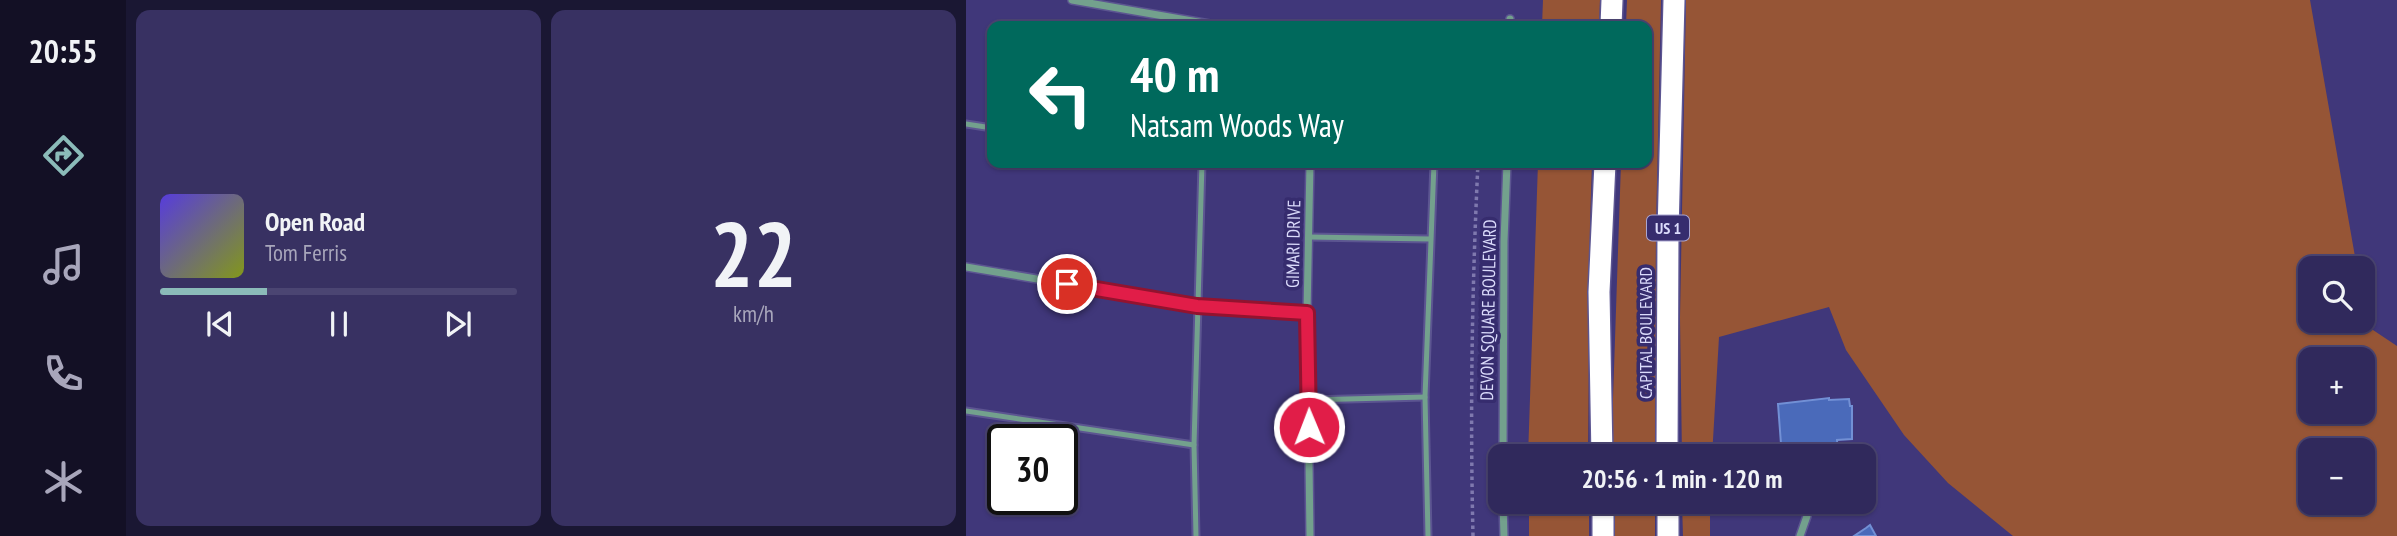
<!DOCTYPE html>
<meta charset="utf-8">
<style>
:root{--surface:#30295c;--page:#383162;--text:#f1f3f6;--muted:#a8a6bb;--line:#4b4572;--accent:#8bbbb9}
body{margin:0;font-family:"PT Sans Narrow",sans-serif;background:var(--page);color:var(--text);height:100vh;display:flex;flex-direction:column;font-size:26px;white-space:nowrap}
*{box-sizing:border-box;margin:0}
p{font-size:23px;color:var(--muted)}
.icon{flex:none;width:38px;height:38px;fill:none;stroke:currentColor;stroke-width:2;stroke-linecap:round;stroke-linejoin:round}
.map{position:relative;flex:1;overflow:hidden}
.details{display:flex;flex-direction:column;gap:10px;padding:10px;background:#1a1733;width:840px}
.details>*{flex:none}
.banner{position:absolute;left:21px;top:21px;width:665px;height:147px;border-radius:14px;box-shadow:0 2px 5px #0004,0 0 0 2px var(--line);background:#00695c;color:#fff;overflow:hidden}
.controls{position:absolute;left:1332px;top:256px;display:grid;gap:14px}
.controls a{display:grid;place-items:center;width:77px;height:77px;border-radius:14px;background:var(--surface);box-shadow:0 2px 5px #0004,0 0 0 2px var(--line);font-size:35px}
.speed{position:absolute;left:21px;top:424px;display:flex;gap:14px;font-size:35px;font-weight:700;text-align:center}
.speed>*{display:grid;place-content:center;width:91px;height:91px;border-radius:50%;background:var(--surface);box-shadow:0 2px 5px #0004,0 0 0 2px var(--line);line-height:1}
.speed .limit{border:4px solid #111;border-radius:10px;background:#fff;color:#111}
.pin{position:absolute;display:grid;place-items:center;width:60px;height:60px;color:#fff;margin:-30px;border:4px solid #fff;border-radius:50%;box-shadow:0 2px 7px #0007}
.me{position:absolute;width:77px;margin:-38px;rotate:359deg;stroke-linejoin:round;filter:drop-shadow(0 0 5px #0008)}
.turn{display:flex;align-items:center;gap:24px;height:147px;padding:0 28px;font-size:32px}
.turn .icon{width:91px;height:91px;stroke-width:2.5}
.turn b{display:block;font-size:49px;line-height:60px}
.details .widget{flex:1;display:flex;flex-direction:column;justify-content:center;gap:10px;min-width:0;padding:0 24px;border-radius:14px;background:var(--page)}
.details .dial{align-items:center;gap:0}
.dial b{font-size:91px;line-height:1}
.song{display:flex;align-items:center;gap:21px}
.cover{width:84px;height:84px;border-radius:10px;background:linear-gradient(135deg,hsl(250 70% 55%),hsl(70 70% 35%))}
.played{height:7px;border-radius:4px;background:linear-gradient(90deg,var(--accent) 30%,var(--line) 30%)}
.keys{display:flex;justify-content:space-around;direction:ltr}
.details .tiles{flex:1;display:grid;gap:10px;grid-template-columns:repeat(2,1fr)}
.trip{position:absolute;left:522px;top:444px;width:388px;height:70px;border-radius:14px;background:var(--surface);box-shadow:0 2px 5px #0004,0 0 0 2px var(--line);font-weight:800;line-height:70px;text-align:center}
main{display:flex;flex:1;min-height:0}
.tabs{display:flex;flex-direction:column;width:126px;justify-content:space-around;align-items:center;background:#131025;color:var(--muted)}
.tabs .icon{width:49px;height:49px}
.tabs .active{color:var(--accent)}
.tabs b{font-size:32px;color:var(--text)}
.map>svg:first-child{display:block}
</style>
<main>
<nav class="tabs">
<b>20:55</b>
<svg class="icon active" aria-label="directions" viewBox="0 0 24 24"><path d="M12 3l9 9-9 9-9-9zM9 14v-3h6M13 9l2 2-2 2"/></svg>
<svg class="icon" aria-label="music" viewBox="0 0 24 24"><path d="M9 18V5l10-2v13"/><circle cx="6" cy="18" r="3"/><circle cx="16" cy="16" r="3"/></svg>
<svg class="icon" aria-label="phone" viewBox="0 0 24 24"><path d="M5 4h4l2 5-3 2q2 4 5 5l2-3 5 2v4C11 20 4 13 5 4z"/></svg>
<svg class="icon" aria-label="climate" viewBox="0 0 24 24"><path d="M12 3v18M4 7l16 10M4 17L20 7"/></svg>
</nav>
<section class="details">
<div class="tiles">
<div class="widget">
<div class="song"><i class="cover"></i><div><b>Open Road</b><p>Tom Ferris</p></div></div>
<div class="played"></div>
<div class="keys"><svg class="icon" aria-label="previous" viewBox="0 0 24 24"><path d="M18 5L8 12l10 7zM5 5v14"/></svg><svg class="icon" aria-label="pause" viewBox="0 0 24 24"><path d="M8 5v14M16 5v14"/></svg><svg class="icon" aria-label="next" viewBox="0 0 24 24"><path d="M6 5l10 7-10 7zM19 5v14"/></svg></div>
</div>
<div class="widget dial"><b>22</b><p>km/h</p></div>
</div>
</section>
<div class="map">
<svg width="1431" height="536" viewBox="0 0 1431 536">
<rect width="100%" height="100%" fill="#40377a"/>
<g fill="#965536" fill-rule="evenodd">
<polygon points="577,0 634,0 633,26 576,26"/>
<polygon points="661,0 695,0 690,228 689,457 645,457 655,163 681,163 681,26 660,26"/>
<path d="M720 0H1344L1391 268H1344V320H1396L1397 300 1401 326 1431 346V536H1047L982 483 938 435 880 350 863 307 753 337 746 457H716L714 318ZM1344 359H1396V411H1344ZM1344 450H1396V502H1344Z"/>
<polygon points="572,163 626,163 624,223 622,457 562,457"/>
<rect x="563" y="502" width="60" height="34"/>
<polygon points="647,502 689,502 689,536 649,536"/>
<polygon points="716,502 744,502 744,536 717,536"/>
</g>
<g fill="#4a6aba" stroke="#7290d5" stroke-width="2">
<polygon points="863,398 863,400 883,399 884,406 886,406 886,439 871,440 872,457 829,457 828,443 815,444 812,404"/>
<polygon points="904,525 910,536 888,536 900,528"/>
</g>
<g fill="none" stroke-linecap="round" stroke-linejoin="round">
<defs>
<g id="lane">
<polyline points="0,124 26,128"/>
<polyline points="343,237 464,239"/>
<polyline points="342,400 459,397"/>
<polyline points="0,411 228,445"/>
<polyline points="230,536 228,445 236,163"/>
<polyline points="462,536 459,397 468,163"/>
</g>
<g id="street">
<polyline points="106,0 255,26"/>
<polyline points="544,19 544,26"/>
<polyline points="0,267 231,306 341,313"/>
<polyline points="537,457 538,241 541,163"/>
<polyline points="537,502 538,536"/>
<polyline points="344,536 341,313 344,163"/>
<polyline points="834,536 841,516"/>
</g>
<g id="highway">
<polyline points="645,26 646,0"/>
<polyline points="636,457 633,292 639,163"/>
<polyline points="701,457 702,232 708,0"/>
<polyline points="637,502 637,536"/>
<polyline points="702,502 702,536"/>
</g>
</defs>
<use href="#lane" stroke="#5c5591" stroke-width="9"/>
<use href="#street" stroke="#5c5591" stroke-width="10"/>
<use href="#highway" stroke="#5c5591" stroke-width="24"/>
<path stroke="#7f79ae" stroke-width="3.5" stroke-dasharray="3.5 3.5" stroke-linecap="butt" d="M507 536C504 411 506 287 512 163"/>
<use href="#lane" stroke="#73a18d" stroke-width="5"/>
<use href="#street" stroke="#73a18d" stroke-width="7"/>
<use href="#highway" stroke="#fff" stroke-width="21"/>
</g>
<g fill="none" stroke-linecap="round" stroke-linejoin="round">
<defs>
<polyline id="route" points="101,284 231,306 341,313 343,427"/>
</defs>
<use href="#route" stroke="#92132f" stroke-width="18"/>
<use href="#route" stroke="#e11d48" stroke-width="12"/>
</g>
<g text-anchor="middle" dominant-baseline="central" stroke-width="7" stroke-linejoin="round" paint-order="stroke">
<rect fill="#362c6e" stroke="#aaa6d1" stroke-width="2" x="681" y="215.5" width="42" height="25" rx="5"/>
<g font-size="16" font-weight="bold" fill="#dbdbfb">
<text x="702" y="228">US 1</text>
</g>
<g font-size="18" fill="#dbdbfb" stroke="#362c6e">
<text transform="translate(327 244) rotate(-89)">GIMARI DRIVE</text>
<text transform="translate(522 310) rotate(-89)">DEVON SQUARE BOULEVARD</text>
<text transform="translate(679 333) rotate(-90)">CAPITAL BOULEVARD</text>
</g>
</g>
</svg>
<div class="controls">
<a><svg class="icon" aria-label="search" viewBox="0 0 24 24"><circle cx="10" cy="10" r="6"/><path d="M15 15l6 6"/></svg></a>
<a>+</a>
<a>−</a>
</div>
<div class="speed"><div class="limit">30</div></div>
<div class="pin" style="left:101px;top:284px;background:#d93025"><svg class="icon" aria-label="arrive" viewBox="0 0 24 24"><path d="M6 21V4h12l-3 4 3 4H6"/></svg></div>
<svg class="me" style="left:343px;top:427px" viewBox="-20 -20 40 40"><circle r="17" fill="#e11d48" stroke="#fff" stroke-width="3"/><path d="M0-11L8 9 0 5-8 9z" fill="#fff"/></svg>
<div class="trip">20:56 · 1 min · 120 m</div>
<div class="banner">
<div class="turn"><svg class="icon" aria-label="left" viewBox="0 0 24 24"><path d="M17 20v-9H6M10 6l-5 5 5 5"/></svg><div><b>40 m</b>Natsam Woods Way</div></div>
</div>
</div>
</main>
